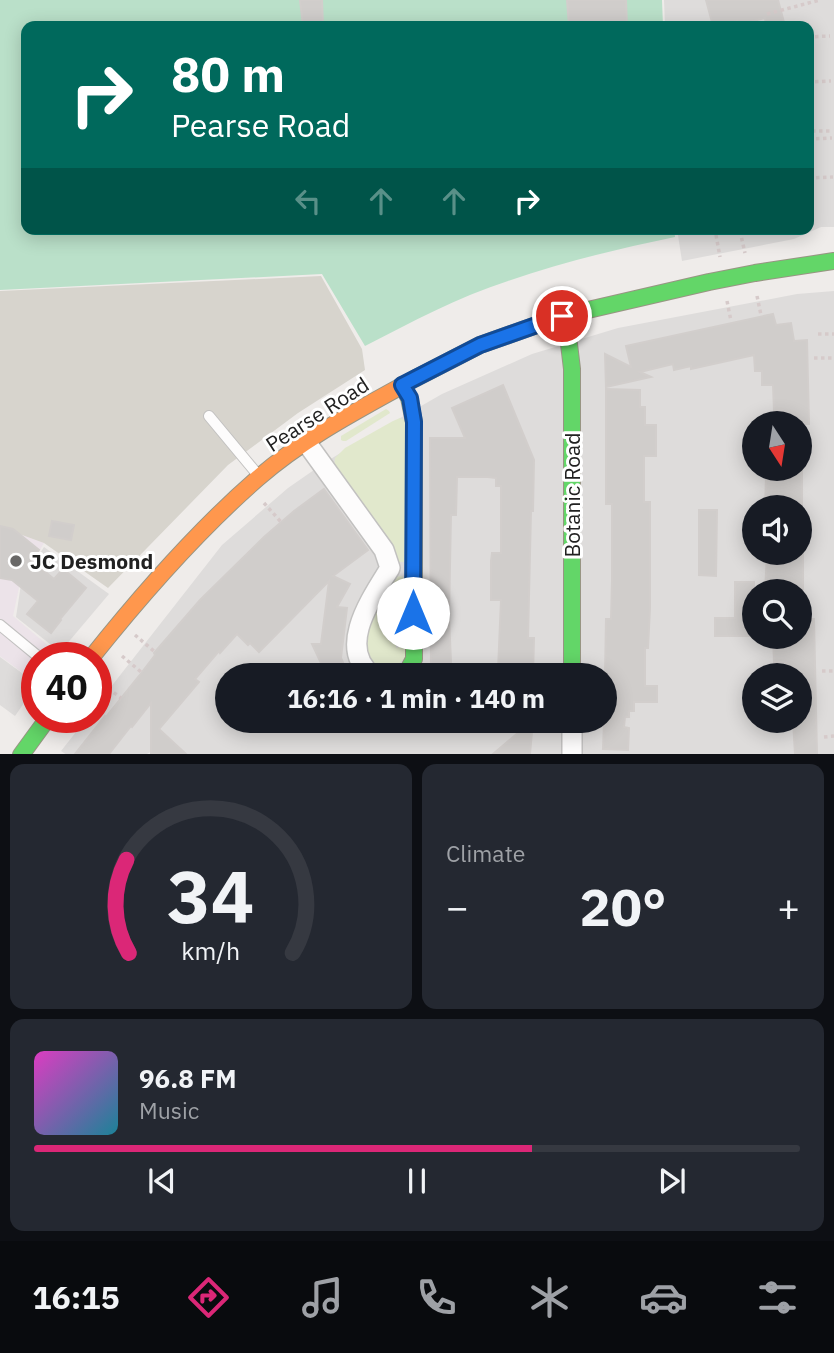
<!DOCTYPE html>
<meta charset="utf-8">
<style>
:root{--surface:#171b24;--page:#242831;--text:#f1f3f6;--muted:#9ea1a6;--line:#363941;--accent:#db2777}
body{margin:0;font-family:"IBM Plex Sans",sans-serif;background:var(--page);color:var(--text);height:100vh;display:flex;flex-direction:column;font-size:26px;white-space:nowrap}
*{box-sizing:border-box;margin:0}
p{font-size:23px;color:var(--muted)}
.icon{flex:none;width:38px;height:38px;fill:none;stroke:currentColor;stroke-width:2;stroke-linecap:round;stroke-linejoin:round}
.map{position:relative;height:754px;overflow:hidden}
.panel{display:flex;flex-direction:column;gap:10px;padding:10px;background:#0d0f14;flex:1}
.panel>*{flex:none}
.guide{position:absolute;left:21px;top:21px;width:793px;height:214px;border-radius:14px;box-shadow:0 4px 18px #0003;background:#00695c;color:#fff;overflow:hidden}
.needle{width:46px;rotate:168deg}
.tools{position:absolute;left:742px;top:411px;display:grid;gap:14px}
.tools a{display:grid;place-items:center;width:70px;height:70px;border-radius:50%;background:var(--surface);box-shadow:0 4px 18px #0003;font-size:35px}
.speed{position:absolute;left:21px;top:642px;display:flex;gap:14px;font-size:35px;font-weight:700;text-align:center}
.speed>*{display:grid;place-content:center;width:91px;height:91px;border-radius:50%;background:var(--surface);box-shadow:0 4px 18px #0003;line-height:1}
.speed .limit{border:10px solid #d22;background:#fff;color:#111}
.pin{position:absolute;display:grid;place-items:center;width:60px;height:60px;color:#fff;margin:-30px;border:4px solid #fff;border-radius:50%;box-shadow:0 2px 7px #0007}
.me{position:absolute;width:77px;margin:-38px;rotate:0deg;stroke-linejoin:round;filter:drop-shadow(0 0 5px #0008)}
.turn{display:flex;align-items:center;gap:24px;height:147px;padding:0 35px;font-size:32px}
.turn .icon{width:91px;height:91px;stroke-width:2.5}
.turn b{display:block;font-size:49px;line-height:60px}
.lanes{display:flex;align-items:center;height:66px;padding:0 35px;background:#0003;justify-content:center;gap:35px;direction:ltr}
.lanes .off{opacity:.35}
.big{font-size:52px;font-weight:700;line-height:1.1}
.panel .card{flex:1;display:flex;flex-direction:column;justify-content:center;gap:10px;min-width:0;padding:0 24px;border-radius:14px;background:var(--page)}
.panel .dial{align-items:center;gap:0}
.dial svg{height:182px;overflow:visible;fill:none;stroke:var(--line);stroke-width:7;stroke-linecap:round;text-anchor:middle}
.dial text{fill:var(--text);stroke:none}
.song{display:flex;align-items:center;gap:21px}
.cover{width:84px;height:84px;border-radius:10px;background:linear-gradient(135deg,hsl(310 70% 55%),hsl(190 70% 35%))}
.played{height:7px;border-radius:4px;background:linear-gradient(90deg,var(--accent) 65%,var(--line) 65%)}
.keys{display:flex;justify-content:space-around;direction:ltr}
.heat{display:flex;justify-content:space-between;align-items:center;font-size:38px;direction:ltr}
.panel .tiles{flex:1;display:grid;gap:10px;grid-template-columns:1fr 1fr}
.card:last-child{grid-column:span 2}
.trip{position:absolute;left:215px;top:663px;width:402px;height:70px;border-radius:35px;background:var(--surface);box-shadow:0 4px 18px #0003;font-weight:700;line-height:70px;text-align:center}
.menu{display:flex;height:112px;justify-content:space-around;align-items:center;background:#090b0e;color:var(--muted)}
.menu .icon{width:49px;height:49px}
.menu .selected{color:var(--accent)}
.menu b{font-size:32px;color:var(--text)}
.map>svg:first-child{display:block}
</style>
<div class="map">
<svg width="834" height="755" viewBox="0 0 834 755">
<rect width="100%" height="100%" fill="#efecea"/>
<g fill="#dedcdb" fill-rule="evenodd">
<polygon points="664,0 834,0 834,227 821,227 794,239 682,261 677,229 808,229 808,26 665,26"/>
<path d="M834 291V754L172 755V749L162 746 145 755H67L61 751 87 718H96V706L222 545 288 488 324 463 362 440 442 394 532 354 618 328 797 294ZM754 424H800V469H754ZM754 508H800V553H754ZM754 592H800V637H754ZM228 676H606V721H228ZM754 676H800V721H754Z"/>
<polygon points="44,547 109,594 60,652 16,617 21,584"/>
<polygon points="0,657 37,684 15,716 0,705"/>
</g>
<polygon fill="#ece3e9" points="0,527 44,543 20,583 13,616 58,654 55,658 37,658 37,680 35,682 0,656"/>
<polygon fill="#d7d4cd" points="321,276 362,349 365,370 298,413 228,465 108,588 44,543 0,527 0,291"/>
<g fill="#e1e8cc">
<polygon points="386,409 389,411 390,413 346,441 343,441 341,440 341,436"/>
<polygon points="400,418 409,422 404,562 399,562 334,467 335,458 345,448 393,421"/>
<polygon points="402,576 408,593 395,599 396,648 407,644 408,655 391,671 382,671 374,668 362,647 372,608 395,577"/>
</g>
<path fill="#bae0c9" d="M0 0H662L663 26H26V229H674L675 237C618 249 562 262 508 281 458 297 412 322 365 346L322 274 0 290Z"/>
<g fill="#d0cdcb" stroke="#d2cecc" stroke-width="2">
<polygon points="300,0 322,0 323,26 303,26"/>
<polygon points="567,0 626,0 627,26 569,26"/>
<polygon points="706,0 778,0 785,26 766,26 765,18 738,25 737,21 719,26 713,26"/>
<polygon points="773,314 776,325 791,323 794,341 807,340 809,424 784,424 783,410 774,411 773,385 762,385 762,371 755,371 754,355 691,369 691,366 674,370 673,364 640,372 651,377 606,387 605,354 631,367 626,346"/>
<polygon points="503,385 534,460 533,511 531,511 528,638 534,638 533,676 510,676 510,670 498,670 501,600 491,600 491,561 492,553 501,553 501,486 496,486 496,478 488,477 457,477 456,515 451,515 449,616 451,662 445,676 431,676 430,438 465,438 452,408"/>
<polygon points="606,389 640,390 640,407 645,407 645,425 656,425 656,456 644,456 644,502 650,502 650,608 648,648 645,648 645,686 657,686 657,702 634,702 634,711 629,711 629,717 625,717 624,727 629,728 628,750 603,749 604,721 606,721 605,676 606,619 611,619 612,580 612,504 606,504"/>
<polygon points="778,469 802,469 802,508 765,508 766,477 779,477"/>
<polygon points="324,489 368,550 333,576 350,584 337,607 347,608 341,658 349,676 327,676 312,644 321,644 329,581 259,652 250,643 248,645 237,634 220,653 219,651 195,679 199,682 159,729 186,754 151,754 151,703 132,727 131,726 109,754 75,754 105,716 106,717 139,676 155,655 154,653 200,600 264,537 294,511"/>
<polygon points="699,510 717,510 716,576 699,575"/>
<polygon points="52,521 74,525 71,540 49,536"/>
<polygon points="0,526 13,529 39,550 31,560 54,579 63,569 86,588 60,619 61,620 51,633 27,614 38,601 12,580 0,578"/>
<polygon points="767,553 803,553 803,592 765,592"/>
<polygon points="735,582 754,582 754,636 715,636 715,618 735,618"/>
<polygon points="800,619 814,619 817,754 795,754 793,721 800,721 800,676 786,676 786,662 774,662 773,637 800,637"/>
<polygon points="533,721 530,754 493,754 532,721"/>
</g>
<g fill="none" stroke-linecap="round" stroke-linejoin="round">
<defs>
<g id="lane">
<polyline points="209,416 258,475"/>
<polyline points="0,625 40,658"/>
</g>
<g id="street">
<path d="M306 442 384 550 390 568C373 596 335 648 373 676"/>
<polyline points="572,755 572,721"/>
</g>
<g id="fast">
<polyline points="562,316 569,344 572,369 572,676"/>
<polyline points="416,378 480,345 562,316 709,282 755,273 834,261"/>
<polyline points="401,676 408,670 414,659 414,422 409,398 402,385"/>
<polyline points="21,755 48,718"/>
</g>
<path id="slow" d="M91 658C142 594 196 532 258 478 305 437 362 408 416 378"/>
</defs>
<use href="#lane" stroke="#c2c1c0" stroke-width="12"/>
<use href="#street" stroke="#c2c1c0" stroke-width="22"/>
<use href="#fast" stroke="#989583" stroke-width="18"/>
<use href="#slow" stroke="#989583" stroke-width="18"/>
<g stroke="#d6caca" stroke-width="3.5" stroke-dasharray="3.5 3.5" stroke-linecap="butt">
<polyline points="767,14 820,0"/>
<polyline points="808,37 830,36"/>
<polyline points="808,82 831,81"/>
<polyline points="812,131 832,131"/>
<polyline points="809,139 832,138"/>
<polyline points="809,178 833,177"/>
<polyline points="740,231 745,253"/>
<polyline points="716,235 720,257"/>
<polyline points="757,296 761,315"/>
<polyline points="727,301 731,321"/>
<polyline points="818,334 834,334"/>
<polyline points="814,358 834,358"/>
<polyline points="264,503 281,522"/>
<polyline points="135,635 155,652"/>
<polyline points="122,656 141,672"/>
<polyline points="822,671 834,671"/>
<polyline points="97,680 121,698"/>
<polyline points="824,737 834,736"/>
</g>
<use href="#lane" stroke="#fdfcfc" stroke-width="10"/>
<use href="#street" stroke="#fdfcfc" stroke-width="19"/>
<use href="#fast" stroke="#63d668" stroke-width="16"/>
<use href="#slow" stroke="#ff974d" stroke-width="16"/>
</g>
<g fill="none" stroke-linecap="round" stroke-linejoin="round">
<defs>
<polyline id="route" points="413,613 414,422 410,398 402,385 480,345 562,316"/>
</defs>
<use href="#route" stroke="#114b97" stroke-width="18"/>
<use href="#route" stroke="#1a73e8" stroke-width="12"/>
</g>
<circle fill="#696867" stroke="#fff" stroke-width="2.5" cx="16" cy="561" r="7"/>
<g text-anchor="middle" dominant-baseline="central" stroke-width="6" stroke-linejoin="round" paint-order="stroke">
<g font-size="21" fill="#212121" stroke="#fff">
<text transform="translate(317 414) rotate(-33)">Pearse Road</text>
<text transform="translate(572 495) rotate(-90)">Botanic Road</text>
</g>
<g font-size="21" font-weight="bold" fill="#212121" stroke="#fff" text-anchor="start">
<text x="30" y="561">JC Desmond</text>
</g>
</g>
</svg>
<div class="tools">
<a><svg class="needle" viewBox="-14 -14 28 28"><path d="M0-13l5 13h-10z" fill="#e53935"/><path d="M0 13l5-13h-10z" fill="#9ea1a6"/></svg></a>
<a><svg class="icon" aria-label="sound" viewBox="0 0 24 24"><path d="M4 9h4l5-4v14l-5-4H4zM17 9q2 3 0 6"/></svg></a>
<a><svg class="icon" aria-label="search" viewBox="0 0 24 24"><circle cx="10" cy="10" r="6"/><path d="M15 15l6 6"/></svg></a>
<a><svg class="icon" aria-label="layers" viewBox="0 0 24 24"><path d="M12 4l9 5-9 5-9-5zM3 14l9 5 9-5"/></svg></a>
</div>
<div class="speed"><div class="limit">40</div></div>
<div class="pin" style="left:562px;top:316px;background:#d93025"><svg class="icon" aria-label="arrive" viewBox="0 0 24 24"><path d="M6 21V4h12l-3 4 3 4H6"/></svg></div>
<svg class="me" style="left:413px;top:613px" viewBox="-20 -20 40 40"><circle r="19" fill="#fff"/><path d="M0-13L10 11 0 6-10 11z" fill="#1a73e8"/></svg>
<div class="trip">16:16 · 1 min · 140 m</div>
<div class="guide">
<div class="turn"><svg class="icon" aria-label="right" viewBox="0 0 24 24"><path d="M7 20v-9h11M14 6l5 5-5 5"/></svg><div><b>80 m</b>Pearse Road</div></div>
<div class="lanes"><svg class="icon off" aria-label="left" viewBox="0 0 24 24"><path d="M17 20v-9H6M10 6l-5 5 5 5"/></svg><svg class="icon off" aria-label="ahead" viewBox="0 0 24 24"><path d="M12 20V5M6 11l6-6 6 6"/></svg><svg class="icon off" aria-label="ahead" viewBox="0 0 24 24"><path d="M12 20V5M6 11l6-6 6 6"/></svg><svg class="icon" aria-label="right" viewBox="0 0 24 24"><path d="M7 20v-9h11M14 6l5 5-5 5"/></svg></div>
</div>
</div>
<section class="panel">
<div class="tiles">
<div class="card dial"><svg viewBox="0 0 100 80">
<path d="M14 69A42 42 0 1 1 86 69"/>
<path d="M14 69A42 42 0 0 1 13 28" stroke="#db2777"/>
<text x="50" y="56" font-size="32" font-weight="700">34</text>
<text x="50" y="72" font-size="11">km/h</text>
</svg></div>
<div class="card"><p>Climate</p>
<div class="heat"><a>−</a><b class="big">20°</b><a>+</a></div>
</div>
<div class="card">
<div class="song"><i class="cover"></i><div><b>96.8 FM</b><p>Music</p></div></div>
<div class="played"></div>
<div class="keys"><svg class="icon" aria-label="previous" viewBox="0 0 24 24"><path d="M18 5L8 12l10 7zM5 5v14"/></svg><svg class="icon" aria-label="pause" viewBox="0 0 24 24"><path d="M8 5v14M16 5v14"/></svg><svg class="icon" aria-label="next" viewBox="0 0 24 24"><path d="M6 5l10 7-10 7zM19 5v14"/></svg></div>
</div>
</div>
</section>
<nav class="menu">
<b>16:15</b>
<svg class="icon selected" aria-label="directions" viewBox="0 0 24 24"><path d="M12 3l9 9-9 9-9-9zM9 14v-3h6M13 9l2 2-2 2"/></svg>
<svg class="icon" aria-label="music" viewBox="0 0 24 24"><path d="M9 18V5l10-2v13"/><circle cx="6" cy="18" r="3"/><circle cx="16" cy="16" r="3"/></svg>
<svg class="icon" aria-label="phone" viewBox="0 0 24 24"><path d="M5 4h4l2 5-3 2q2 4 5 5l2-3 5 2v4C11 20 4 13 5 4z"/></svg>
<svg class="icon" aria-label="climate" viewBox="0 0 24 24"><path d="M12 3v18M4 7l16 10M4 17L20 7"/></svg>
<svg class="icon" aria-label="car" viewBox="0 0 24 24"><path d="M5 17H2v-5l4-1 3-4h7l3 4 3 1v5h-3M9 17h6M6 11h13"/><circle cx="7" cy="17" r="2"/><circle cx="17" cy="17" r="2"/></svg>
<svg class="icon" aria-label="filters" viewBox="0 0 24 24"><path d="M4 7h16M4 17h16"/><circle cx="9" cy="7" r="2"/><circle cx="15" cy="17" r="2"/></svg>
</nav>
